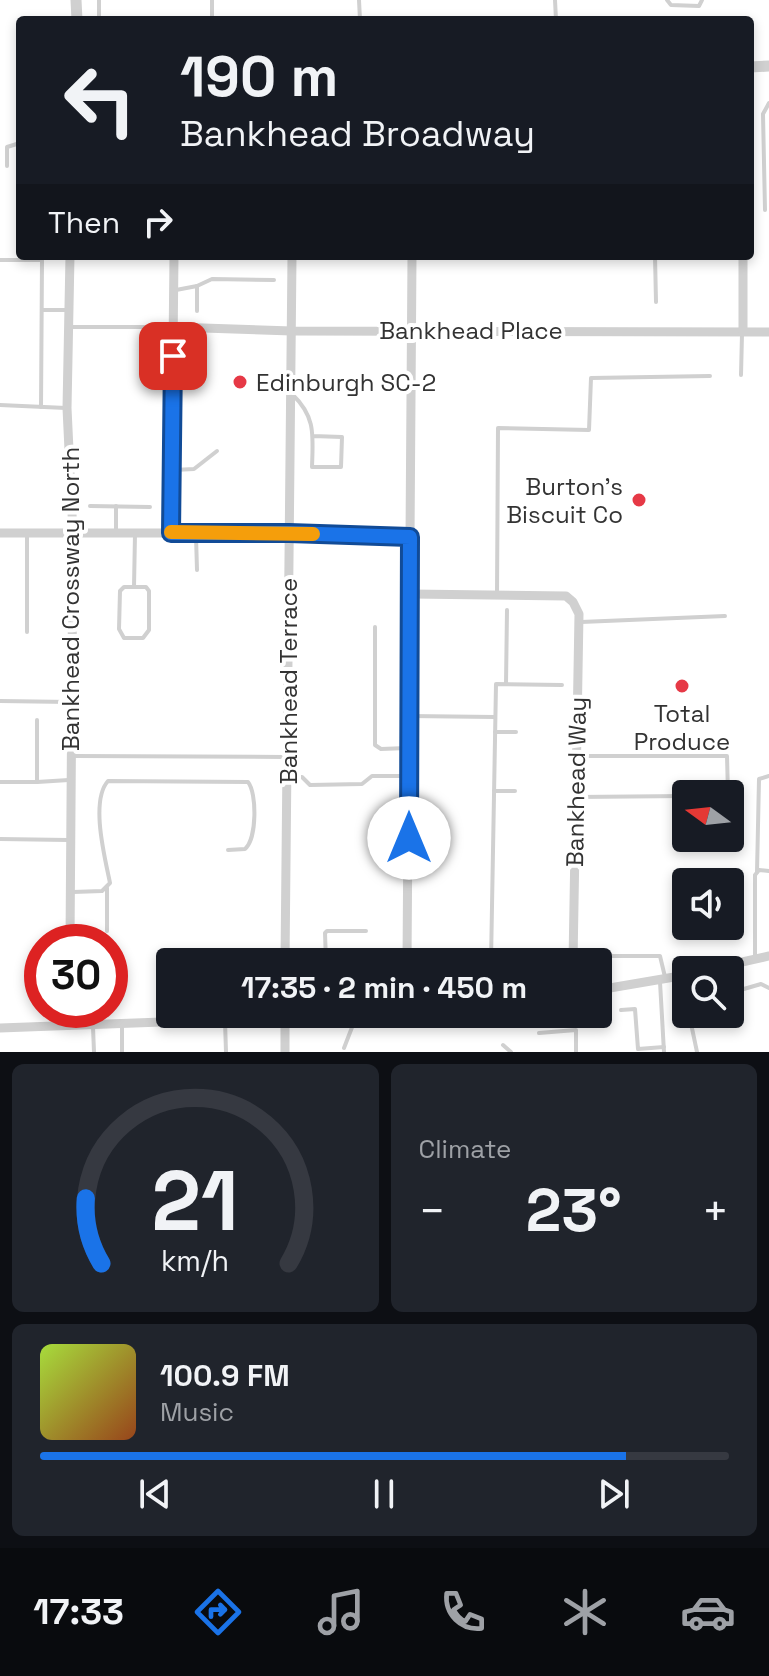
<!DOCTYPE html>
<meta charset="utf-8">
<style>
:root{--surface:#171b24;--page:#20242c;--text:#f1f3f6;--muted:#9ea1a6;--line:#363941;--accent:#1a73e8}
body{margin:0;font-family:"Space Grotesk",sans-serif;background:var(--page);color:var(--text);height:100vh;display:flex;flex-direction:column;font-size:30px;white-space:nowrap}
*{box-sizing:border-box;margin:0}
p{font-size:26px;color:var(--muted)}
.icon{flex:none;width:44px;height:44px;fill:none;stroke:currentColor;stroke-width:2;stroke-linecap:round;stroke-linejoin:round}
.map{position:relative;height:1052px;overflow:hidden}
.details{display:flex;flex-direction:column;gap:12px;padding:12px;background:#0d0f14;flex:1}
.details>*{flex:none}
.top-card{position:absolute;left:16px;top:16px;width:738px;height:244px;border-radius:8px;box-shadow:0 4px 12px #0003;background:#171b24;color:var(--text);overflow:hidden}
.needle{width:52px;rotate:285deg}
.buttons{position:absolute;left:672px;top:780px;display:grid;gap:16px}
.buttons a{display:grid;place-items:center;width:72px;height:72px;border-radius:8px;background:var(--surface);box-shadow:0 4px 12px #0003;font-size:40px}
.speed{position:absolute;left:24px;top:924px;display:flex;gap:16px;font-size:40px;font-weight:700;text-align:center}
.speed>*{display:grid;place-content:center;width:104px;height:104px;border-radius:50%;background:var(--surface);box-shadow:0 4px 12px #0003;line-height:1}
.speed .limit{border:12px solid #d22;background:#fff;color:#111}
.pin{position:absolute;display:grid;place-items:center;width:68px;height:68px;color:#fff;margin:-34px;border-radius:16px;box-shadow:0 4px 12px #0006}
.me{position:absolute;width:88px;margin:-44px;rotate:0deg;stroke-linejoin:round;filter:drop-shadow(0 0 6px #0008)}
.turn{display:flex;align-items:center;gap:28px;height:168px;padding:0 32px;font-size:36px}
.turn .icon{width:104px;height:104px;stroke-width:2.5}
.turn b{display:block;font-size:56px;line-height:68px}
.then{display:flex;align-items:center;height:76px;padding:0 32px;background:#0003;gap:16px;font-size:30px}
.big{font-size:60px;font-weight:700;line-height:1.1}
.details .widget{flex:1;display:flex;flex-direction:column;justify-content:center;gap:12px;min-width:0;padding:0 28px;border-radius:12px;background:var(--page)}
.details .dial{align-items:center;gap:0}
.dial svg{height:208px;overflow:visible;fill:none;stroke:var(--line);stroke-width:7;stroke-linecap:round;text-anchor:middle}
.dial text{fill:var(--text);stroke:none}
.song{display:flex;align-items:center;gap:24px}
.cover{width:96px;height:96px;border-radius:12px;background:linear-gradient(135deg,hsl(80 70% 55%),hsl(20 70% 35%))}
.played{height:8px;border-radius:4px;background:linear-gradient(90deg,var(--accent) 85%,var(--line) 85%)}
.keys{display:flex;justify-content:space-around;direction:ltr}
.heat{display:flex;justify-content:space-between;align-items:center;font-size:44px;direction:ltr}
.details .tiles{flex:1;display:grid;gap:12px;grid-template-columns:1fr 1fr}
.widget:last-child{grid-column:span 2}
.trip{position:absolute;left:156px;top:948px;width:456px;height:80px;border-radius:8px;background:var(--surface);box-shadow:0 4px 12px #0003;font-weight:700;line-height:80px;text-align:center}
.tabs{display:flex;height:128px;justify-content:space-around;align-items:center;background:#090b0e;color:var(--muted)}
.tabs .icon{width:56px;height:56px}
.tabs .on{color:var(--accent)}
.tabs b{font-size:36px;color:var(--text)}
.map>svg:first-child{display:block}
</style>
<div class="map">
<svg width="769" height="1052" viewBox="0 0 769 1052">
<rect width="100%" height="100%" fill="#fff"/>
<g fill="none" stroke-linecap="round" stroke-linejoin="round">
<g stroke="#d0d0d0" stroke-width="4">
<polyline points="359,0 360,20"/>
<polyline points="555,0 556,20"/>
<polyline points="667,0 671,5 699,6 702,0"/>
<polyline points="99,20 99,0"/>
<polyline points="212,20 212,0"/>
<polyline points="7,166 7,147 20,143"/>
<polyline points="765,210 763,114 769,103"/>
<polyline points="655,256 656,302"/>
<polyline points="0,260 42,260 41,407"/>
<polyline points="176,290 197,286 212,279 274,280"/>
<polyline points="42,310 68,310"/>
<polyline points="197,311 197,286"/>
<polyline points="70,327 171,327"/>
<polyline points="741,375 742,334"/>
<path d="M292 394C316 417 313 435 312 467H341L342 437 313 436"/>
<polyline points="0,405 66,408"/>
<polyline points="174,470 194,469 217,451"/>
<polyline points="90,506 150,507"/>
<polyline points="116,531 116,506"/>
<polyline points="27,536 27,632"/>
<polyline points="196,536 197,570"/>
<polygon points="124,587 146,587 149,591 149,630 143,638 124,638 119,629 120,591"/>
<polyline points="134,587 135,534"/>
<polyline points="497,595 498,428 589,430 591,378 710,376"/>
<polyline points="581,622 725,616"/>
<polyline points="375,627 375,745 381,749 407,748"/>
<polyline points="506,684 507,610"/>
<polyline points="0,701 70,702"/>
<polyline points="409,716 495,717"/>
<polyline points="37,720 37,782 69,780"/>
<polyline points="495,732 516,732"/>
<polyline points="74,756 285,757"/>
<polyline points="579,756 727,756 728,794"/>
<polyline points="289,777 302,777 310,785 362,784 372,776 407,776"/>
<polyline points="0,782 37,782"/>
<polyline points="494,791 515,791"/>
<polyline points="576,797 686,796"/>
<polyline points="0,839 68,840"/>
<polyline points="757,872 759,779 769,776"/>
<polyline points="107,888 107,931"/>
<path d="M73 892 102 891 110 883C105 858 90 801 108 781L248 782C257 793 257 839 245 849L228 850"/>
<polyline points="588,956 660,956 665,977"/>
<polyline points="755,957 755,875 759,870 769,871"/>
<polyline points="326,962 325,933 327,931 366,931"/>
<polyline points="491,962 496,684 562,685"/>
<polyline points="681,978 686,999"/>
<polyline points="660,982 664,1052"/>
<polyline points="730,993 761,984 769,988"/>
<polyline points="621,1010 635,1009 638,1049 664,1047"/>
<polyline points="689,1014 697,1052"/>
<polyline points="225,1021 226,1052"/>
<polyline points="122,1026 122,1052"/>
<polyline points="93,1027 94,1052"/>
<polyline points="539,1033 576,1030 576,1052"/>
<polyline points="503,1045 511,1052"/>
<polyline points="344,1048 356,1017"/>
</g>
<g stroke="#d0d0d0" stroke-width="9">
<polyline points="173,327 292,331 769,332"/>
<polyline points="743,331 743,256"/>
<polyline points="0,533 289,533 410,537"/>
<polyline points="171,533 174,256"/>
<polyline points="411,594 566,596 573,602 579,614 573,962"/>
<polyline points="70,942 73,534 67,408 70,256"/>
<polyline points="285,962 292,256"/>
<polyline points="407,962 412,256"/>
<polyline points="706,970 769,956"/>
<polyline points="598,990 686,975"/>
<polyline points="69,1025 69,1010"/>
<polyline points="0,1028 377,1014"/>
<polyline points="285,1052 285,1015"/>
</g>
<g stroke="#d0d0d0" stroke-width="11">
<polyline points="76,0 77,20"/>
<polyline points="750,67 769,66"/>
</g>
</g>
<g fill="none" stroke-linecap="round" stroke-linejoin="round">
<defs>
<polyline id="route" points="173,356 171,533 289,533 410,537 409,838"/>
</defs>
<use href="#route" stroke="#114b97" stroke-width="20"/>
<use href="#route" stroke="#1a73e8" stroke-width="14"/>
<polyline stroke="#f59e0b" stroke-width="14" points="171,532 313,534"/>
</g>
<g fill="#e63946" stroke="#fff" stroke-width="3">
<circle cx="240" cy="382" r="8"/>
<circle cx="639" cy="500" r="8"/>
<circle cx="682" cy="686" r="8"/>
</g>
<g text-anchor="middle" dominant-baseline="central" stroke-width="8" stroke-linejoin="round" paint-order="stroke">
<g font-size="24" fill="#333" stroke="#fff">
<text x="471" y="330">Bankhead Place</text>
<text transform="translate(70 599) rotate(-90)">Bankhead Crossway North</text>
<text transform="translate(288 681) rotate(-90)">Bankhead Terrace</text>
<text transform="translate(576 782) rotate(-89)">Bankhead Way</text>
</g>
<g font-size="24" fill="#333" stroke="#fff" text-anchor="start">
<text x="256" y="382">Edinburgh SC-2</text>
<text x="623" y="486" text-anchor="end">Burton's<tspan x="623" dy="28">Biscuit Co</tspan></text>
<text x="682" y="713" text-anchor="middle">Total<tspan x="682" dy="28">Produce</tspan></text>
</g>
</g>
</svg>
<div class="buttons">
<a><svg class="needle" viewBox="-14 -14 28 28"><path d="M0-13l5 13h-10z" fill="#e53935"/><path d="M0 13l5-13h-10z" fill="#9ea1a6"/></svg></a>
<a><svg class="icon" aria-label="sound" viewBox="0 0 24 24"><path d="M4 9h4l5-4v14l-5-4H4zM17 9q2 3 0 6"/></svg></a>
<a><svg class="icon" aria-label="search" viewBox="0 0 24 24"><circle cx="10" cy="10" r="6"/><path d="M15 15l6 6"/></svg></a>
</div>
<div class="speed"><div class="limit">30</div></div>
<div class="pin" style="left:173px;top:356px;background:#d93025"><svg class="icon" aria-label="arrive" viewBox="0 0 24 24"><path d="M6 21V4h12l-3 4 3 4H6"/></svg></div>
<svg class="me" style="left:409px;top:838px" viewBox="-20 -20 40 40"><circle r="19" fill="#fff"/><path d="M0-13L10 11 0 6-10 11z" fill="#1a73e8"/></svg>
<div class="trip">17:35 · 2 min · 450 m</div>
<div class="top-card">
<div class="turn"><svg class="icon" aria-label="left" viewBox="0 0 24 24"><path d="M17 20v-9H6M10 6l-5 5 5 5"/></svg><div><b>190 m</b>Bankhead Broadway</div></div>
<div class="then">Then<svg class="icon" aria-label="right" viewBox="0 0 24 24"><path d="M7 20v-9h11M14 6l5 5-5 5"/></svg></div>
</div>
</div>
<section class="details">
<div class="tiles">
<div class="widget dial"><svg viewBox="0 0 100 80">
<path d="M14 69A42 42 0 1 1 86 69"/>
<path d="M14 69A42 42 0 0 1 8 44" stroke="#1a73e8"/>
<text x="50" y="56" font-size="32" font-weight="700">21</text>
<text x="50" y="72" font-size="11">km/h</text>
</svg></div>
<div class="widget"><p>Climate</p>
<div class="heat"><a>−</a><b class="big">23°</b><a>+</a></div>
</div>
<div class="widget">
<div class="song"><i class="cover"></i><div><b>100.9 FM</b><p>Music</p></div></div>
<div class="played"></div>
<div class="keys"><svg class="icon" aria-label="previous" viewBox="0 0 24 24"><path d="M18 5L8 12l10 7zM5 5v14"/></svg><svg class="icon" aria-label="pause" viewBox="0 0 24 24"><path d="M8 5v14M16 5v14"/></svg><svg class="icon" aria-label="next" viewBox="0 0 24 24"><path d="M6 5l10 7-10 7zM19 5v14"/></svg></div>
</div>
</div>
</section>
<nav class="tabs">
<b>17:33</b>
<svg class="icon on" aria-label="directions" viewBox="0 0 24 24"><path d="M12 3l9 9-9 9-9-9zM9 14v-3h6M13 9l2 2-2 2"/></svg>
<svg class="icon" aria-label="music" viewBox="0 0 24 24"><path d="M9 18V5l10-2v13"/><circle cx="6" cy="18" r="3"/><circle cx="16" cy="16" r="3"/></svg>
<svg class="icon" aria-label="phone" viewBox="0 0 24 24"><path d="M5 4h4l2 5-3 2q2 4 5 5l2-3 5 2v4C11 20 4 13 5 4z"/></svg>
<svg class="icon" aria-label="climate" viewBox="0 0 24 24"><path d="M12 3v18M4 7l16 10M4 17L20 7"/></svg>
<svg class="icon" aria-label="car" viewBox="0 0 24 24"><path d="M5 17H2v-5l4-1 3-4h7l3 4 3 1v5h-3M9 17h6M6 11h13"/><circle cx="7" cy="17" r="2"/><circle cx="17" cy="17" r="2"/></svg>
</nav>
